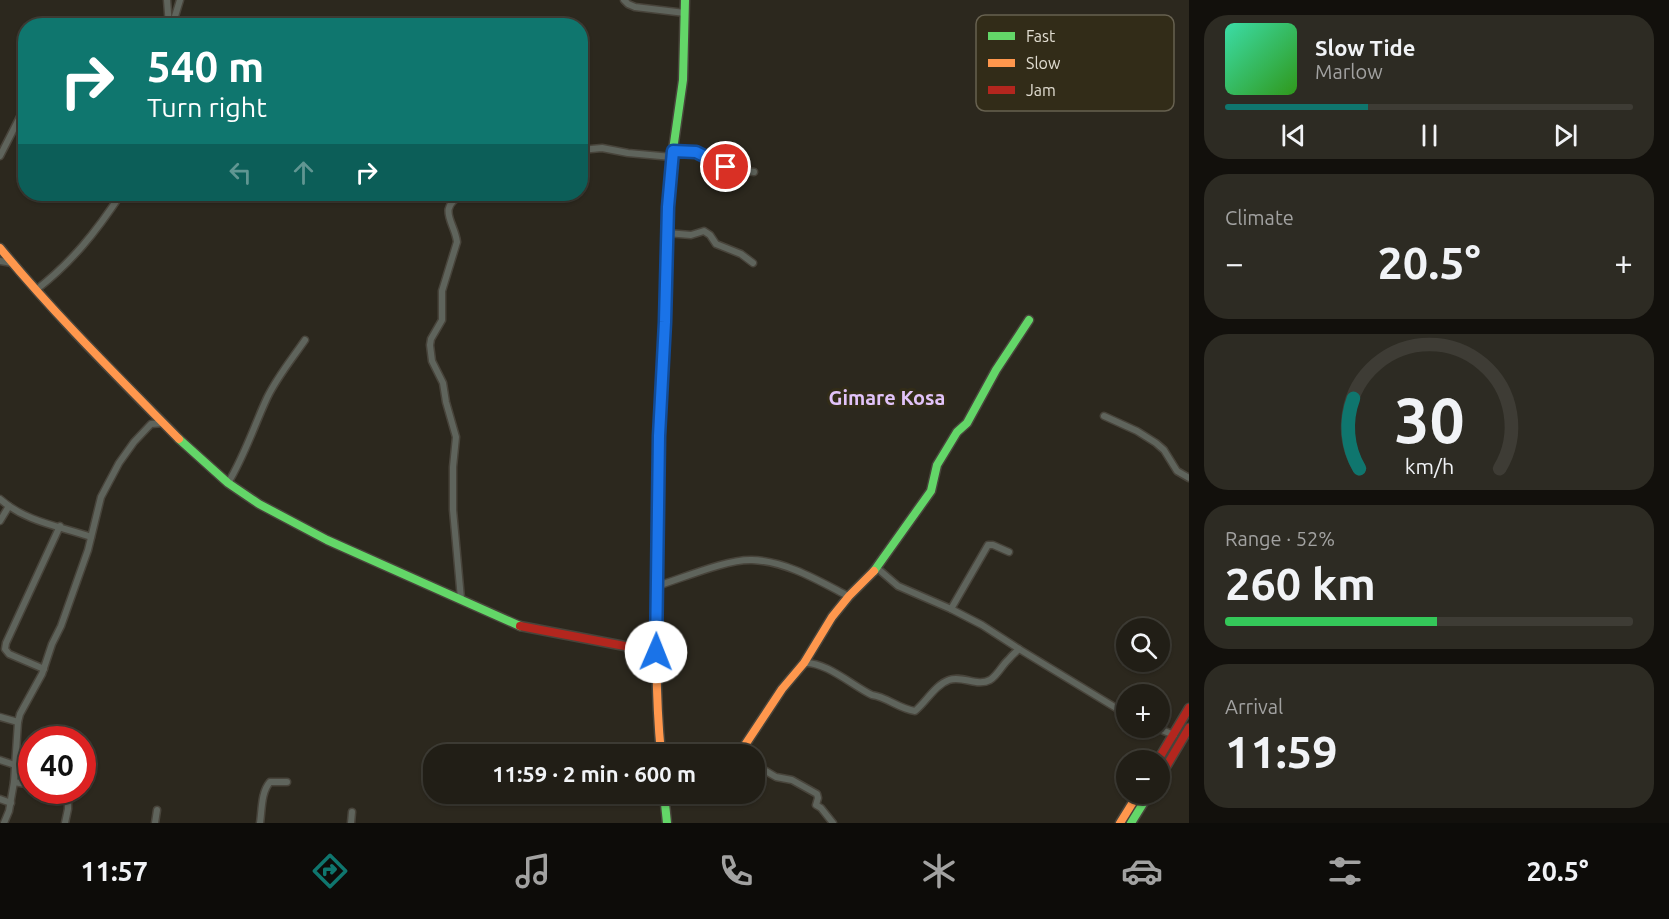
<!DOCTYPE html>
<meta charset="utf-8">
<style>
:root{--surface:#211e16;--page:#2d2b23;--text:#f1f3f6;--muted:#a2a2a1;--line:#3e3c35;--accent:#0f766e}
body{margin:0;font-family:Ubuntu,sans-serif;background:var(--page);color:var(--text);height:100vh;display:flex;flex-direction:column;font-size:22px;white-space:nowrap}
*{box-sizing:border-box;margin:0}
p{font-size:20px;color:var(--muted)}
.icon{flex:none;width:33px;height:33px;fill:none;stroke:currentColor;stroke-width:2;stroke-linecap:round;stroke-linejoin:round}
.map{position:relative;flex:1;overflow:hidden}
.drawer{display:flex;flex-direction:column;gap:15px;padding:15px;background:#12100c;width:480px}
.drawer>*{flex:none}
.guide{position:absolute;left:18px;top:18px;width:570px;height:183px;border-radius:24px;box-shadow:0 2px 4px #0004,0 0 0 2px var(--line);background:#0f766e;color:#fff;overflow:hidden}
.fabs{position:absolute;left:1116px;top:618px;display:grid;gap:12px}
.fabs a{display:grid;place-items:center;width:54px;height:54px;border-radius:50%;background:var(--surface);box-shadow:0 2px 4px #0004,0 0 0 2px var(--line);font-size:30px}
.speed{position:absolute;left:18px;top:726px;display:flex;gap:12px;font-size:30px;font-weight:700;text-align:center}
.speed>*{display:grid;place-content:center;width:78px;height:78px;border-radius:50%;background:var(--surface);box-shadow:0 2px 4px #0004,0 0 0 2px var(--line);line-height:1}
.speed .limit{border:9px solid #d22;background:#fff;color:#111}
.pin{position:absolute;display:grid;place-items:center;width:51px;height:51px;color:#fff;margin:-26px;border:3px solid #fff;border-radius:50%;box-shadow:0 2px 6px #0007}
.me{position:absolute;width:66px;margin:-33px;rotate:1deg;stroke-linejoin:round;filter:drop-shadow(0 0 4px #0008)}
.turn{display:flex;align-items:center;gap:21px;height:126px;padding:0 30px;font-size:27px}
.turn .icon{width:78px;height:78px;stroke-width:2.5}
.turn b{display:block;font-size:42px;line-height:51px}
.lanes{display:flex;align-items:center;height:57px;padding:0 30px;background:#0003;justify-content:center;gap:30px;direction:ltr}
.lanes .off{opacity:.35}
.big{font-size:45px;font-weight:700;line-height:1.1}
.drawer .tile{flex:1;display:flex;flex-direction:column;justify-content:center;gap:9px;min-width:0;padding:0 21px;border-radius:24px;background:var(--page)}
.drawer .dial{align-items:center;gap:0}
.dial svg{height:156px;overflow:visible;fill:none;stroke:var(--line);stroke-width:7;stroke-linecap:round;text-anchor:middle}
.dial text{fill:var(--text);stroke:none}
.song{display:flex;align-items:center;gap:18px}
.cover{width:72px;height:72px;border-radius:9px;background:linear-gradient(135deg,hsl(160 70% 55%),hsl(110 70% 35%))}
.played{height:6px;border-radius:3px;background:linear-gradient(90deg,var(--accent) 35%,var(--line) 35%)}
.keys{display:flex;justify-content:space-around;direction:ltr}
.heat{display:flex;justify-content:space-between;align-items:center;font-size:33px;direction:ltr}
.charge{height:9px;border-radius:4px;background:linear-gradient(90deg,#34c759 52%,var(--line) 0)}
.trip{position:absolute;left:423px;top:744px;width:342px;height:60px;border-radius:24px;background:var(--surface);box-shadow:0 2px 4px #0004,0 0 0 2px var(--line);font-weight:700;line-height:60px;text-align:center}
.menu{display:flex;height:96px;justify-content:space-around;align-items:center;background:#0d0c09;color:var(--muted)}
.menu .icon{width:42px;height:42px}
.menu .current{color:var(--accent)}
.menu b{font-size:27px;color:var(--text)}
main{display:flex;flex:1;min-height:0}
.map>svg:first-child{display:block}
</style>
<main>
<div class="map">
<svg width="1189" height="823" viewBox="0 0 1189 823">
<rect width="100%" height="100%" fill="#2c281e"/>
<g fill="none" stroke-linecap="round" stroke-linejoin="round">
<defs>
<g id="street">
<polyline points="167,0 169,26"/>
<polyline points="624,0 628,4 635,7 685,13"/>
<polyline points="172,26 180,0"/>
<polyline points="580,150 602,148 628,153 672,157"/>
<polyline points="673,151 696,152 732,169 754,172"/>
<polyline points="0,156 26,105"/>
<polyline points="667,233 691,235 704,231 710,235 716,244 741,254 753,263"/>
<polyline points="0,261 12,263"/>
<path d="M36 290C72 262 96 232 121 194"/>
<polyline points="1104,416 1137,431 1156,443 1164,450 1177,471 1189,478"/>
<path d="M228 483C245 455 254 426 267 398 277 377 292 359 305 340"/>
<path d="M0 499C26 522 59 526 91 537"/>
<polyline points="0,521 9,506"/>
<polyline points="877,568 898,586 951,609 982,625 1019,649 1126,714"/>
<path d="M657 586C683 578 727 559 752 560 786 561 819 581 848 596"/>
<path d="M461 599 453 510V467L456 437 446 402 443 383 432 361 430 345 431 339 442 320V291L457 242C455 222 435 208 464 194"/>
<polyline points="951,609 988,545 993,545 1009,552"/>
<path d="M804 663C825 661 853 686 872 695 887 697 899 709 915 711 926 702 935 685 949 680 962 675 977 687 990 680 998 675 1002 665 1009 659 1012 655 1016 652 1019 649"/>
<polyline points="44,669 9,654 5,649 6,643 60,526"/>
<polyline points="0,717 18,722"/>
<polyline points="1157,728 1174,735"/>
<polyline points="0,760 15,765"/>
<polyline points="754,764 776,777 792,780 817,794 818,798 816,805 821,808 833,823"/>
<polyline points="14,782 32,785"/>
<polyline points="52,790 61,794 68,801 68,809 65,823"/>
<polyline points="0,799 11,803"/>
<polyline points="4,823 9,811 14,782 18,722 20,714 42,674 52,644 61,626 88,550 101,497 119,463 134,442 151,424 164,423"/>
<polyline points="155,823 157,810"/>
<path d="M260 823C262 810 261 792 270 782H287"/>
<polyline points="351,823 352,812"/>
</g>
<g id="fast">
<polyline points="661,390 668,207 672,157 683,80 685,0"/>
<polyline points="179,439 228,483 259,504 327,540 520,626"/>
<polyline points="874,571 931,491 937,465 957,432 967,423 996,370 1029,320"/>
<polyline points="664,794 667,823"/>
<polyline points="1131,823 1149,794"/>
</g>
<g id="slow">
<path d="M0 248C56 316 118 377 179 439"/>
<path d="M661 754C655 692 656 630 657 567 658 508 658 449 661 390"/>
<polyline points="739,754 782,689 804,663 832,617 849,596 874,571"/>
<polyline points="1120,823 1138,794"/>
</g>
<g id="jam">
<polyline points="520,626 656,652"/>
<polyline points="1158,760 1189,708"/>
<polyline points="1160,777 1189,728"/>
</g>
</defs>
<use href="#street" stroke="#48443b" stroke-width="9"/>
<use href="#fast" stroke="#48443b" stroke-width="11"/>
<use href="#slow" stroke="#48443b" stroke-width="11"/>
<use href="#jam" stroke="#48443b" stroke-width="11"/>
<use href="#street" stroke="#5f645c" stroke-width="6"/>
<use href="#fast" stroke="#63d668" stroke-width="8"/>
<use href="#slow" stroke="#ff974d" stroke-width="8"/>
<use href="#jam" stroke="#b3261e" stroke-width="8"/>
</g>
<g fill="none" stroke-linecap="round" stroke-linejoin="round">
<defs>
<polyline id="route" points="656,652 659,436 665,322 668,207 673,151 696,152 726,167"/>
</defs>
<use href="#route" stroke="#114b97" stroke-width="15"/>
<use href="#route" stroke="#1a73e8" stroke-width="10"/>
</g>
<g text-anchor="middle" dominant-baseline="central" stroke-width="6" stroke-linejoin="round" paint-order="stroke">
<g font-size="20" font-weight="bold" fill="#e2c3f9" stroke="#322c18">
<text x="887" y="397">Gimare Kosa</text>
</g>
</g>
<rect x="976" y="15" width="198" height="96" rx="9" fill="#322c18" stroke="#676150" stroke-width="1.5"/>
<rect x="988" y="32" width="27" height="8" fill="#63d668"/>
<rect x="988" y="59" width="27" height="8" fill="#ff974d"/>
<rect x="988" y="86" width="27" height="8" fill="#b3261e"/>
<g font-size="16" fill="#e1ddd1">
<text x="1026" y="42">Fast</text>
<text x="1026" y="69">Slow</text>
<text x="1026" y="96">Jam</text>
</g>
</svg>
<div class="fabs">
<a><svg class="icon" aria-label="search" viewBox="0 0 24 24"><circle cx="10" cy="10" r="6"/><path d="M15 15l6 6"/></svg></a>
<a>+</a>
<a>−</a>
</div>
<div class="speed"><div class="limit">40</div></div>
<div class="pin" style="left:726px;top:167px;background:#d93025"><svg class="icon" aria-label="arrive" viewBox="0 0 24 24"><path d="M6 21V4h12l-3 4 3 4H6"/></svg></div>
<svg class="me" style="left:656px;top:652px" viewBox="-20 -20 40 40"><circle r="19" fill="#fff"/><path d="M0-13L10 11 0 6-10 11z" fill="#1a73e8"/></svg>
<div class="trip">11:59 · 2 min · 600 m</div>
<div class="guide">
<div class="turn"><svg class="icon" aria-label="right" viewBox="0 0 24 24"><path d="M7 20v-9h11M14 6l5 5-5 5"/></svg><div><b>540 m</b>Turn right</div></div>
<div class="lanes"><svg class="icon off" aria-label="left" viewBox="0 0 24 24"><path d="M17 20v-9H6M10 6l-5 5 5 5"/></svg><svg class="icon off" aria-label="ahead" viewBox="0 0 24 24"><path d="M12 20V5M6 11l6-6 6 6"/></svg><svg class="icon" aria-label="right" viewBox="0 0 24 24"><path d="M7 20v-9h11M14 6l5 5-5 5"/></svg></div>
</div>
</div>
<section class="drawer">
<div class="tile">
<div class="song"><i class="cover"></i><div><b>Slow Tide</b><p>Marlow</p></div></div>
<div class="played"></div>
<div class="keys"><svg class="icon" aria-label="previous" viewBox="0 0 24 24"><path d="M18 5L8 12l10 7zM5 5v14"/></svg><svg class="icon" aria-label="pause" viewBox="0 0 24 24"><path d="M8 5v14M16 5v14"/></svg><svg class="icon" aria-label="next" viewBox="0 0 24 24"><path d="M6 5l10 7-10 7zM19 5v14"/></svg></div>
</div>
<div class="tile"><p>Climate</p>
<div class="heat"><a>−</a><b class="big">20.5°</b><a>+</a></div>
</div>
<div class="tile dial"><svg viewBox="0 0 100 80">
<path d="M14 69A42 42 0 1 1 86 69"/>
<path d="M14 69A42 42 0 0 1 11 33" stroke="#0f766e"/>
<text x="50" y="56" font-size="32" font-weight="700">30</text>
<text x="50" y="72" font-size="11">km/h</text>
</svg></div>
<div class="tile"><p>Range · 52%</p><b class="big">260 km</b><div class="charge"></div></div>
<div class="tile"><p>Arrival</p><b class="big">11:59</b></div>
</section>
</main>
<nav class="menu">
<b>11:57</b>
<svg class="icon current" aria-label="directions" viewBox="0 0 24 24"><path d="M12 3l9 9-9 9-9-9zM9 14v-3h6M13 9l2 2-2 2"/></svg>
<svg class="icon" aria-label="music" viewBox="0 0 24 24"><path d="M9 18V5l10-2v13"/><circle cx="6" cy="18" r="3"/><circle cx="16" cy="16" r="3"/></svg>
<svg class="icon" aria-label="phone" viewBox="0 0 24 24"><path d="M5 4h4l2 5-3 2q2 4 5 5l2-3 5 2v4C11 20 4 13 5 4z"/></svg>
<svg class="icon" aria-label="climate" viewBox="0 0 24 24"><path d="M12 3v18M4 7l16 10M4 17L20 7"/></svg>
<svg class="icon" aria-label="car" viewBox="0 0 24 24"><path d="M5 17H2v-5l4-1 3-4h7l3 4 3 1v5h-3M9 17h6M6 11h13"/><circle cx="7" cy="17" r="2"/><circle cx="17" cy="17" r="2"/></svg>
<svg class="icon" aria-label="filters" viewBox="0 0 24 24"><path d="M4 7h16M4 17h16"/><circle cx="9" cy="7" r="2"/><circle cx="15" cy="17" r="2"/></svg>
<b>20.5°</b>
</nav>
